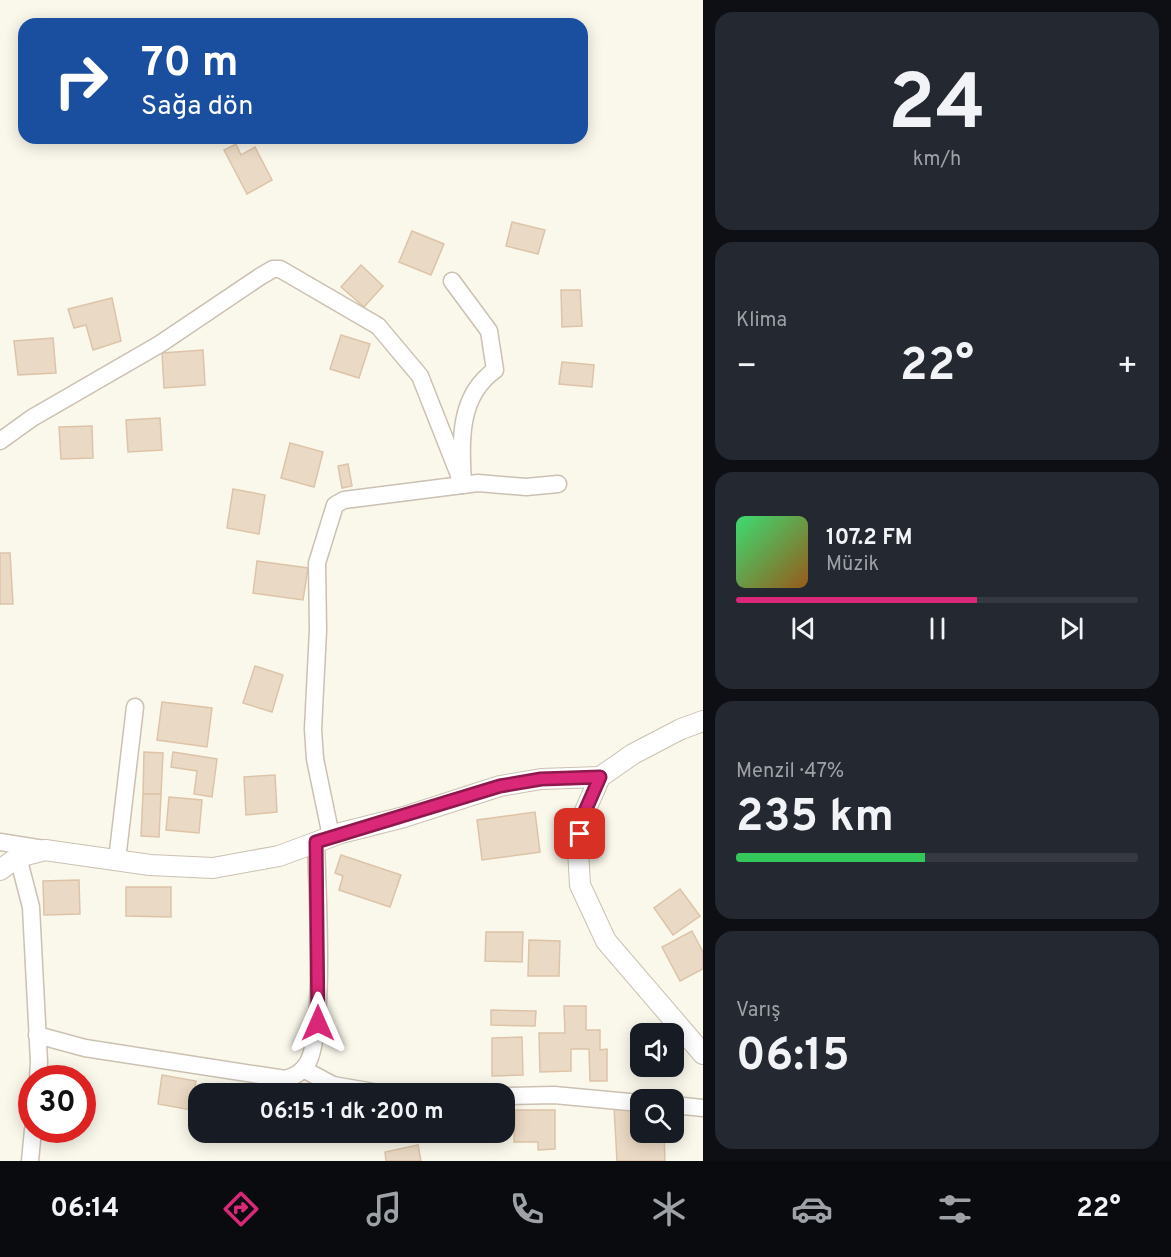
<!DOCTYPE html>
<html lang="tr">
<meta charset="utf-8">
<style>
:root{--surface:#171b24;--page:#242831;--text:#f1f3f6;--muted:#9ea1a6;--line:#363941;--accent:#db2777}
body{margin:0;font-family:Overpass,sans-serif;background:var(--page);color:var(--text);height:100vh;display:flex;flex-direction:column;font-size:22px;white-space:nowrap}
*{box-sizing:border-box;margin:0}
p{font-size:20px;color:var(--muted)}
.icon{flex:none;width:33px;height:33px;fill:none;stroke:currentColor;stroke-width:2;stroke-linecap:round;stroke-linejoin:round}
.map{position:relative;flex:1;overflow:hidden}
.side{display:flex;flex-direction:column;gap:12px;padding:12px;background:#0d0f14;width:468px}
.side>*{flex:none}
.guide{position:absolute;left:18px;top:18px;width:570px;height:126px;border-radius:18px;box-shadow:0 3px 15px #0003;background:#1a4fa0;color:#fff;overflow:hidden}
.controls{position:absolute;left:630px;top:1023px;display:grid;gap:12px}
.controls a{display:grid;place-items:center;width:54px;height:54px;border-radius:12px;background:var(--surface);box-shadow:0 3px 15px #0003;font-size:30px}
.speed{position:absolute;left:18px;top:1065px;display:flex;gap:12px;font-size:30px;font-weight:700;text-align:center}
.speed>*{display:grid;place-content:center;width:78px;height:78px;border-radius:50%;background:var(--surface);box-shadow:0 3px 15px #0003;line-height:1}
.speed .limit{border:9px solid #d22;background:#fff;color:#111}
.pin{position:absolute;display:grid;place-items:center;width:51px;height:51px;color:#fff;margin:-26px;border-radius:12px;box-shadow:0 3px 9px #0006}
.me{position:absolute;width:66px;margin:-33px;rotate:0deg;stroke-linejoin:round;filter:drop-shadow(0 0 4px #0008)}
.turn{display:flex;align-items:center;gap:21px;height:126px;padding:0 24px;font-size:27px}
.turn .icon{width:78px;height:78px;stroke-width:2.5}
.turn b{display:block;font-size:42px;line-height:51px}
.big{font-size:45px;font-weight:700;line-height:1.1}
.side .tile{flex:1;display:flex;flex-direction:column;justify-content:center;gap:9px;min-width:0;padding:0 21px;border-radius:18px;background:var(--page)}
.side .dial{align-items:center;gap:0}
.dial b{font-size:78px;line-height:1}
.song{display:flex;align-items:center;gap:18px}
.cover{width:72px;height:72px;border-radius:9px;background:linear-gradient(135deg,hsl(140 70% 55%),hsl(30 70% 35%))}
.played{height:6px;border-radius:3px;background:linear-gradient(90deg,var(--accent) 60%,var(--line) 60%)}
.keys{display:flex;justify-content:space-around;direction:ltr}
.heat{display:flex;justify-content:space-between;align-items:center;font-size:33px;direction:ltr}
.charge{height:9px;border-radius:4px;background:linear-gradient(90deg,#34c759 47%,var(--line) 0)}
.trip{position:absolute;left:188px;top:1083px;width:327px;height:60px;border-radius:18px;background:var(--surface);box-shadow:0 3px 15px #0003;font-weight:700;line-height:60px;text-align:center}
.dock{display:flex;height:96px;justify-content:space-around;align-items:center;background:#090b0e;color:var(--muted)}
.dock .icon{width:42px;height:42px}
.dock .on{color:var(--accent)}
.dock b{font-size:27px;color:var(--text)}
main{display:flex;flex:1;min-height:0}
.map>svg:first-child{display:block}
</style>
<main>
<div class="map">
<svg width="703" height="1161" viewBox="0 0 703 1161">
<rect width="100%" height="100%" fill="#faf7eb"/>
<g fill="#ead9c4" stroke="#ddc4a8" stroke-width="1.5">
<polygon points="236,144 241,155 255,147 272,180 247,194 224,150"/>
<polygon points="512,222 545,230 538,254 506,246"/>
<polygon points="412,231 444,244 431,275 399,262"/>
<polygon points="361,265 383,286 364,307 341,287"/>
<polygon points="561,290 580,290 582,326 562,327"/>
<polygon points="112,298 121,341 93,350 86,325 74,328 68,309"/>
<polygon points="341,335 370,344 359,378 330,369"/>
<polygon points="53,338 56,373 18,375 14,341"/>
<polygon points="203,350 205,385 164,388 162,353"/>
<polygon points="562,362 594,365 592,387 559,384"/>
<polygon points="160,418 162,450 128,452 126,420"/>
<polygon points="92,426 93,458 61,459 59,427"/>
<polygon points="290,443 323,452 314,487 281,478"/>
<polygon points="348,464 352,486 342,488 338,466"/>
<polygon points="233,489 265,495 259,534 227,528"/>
<polygon points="0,553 10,553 13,604 0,604"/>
<polygon points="257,561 308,568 303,600 253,593"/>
<polygon points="255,666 283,675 272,712 243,703"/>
<polygon points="162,702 212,708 207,747 157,740"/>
<polygon points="144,752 163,753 161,794 143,794"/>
<polygon points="173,752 217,759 212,797 194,794 197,771 171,767"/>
<polygon points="275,775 277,812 246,815 244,777"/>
<polygon points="143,794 161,794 159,837 141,836"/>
<polygon points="169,797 202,800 199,833 166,830"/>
<polygon points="535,812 540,852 482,860 477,820"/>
<polygon points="341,855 401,875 390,907 339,890 343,876 335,873"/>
<polygon points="79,880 80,914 44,915 43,881"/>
<polygon points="126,887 171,887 171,917 126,916"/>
<polygon points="680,889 700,916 673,935 654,908"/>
<polygon points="692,931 703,952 703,969 680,981 662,947"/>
<polygon points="486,932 523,932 522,962 485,961"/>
<polygon points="529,940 560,941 559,976 528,976"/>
<polygon points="564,1006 586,1006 586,1030 600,1030 600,1050 607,1049 607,1081 590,1081 589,1049 571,1049 571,1071 540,1072 539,1033 565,1033"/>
<polygon points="491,1010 536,1011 535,1026 491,1025"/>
<polygon points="522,1037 523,1075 492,1076 492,1038"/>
<polygon points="162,1075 196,1081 191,1110 158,1104"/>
<polygon points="633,1105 634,1120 640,1120 640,1132 664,1132 665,1161 617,1161 614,1107"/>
<polygon points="515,1110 555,1110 555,1149 538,1150 538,1142 514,1142"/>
<rect x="429" y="1132" width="28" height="6"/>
<rect x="473" y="1132" width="29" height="9"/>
<polygon points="418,1145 421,1161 386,1161 385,1152"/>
</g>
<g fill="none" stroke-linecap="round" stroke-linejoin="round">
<defs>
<g id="minor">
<path d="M0 441 32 418 160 344 261 276 273 269H280L378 326 420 376 463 485C461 443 457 397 495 370L489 331 452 281"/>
<polyline points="331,836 315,759 313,729 318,630 317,563 335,505 344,500 478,483 526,487 558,484"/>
<polyline points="0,842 44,849"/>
<polyline points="18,857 31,907 39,1062 38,1078"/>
<polyline points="117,860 135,707"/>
<path d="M37 1035 85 1048 285 1079C295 1076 301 1073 307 1064 326 1034 317 885 316 842"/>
<polyline points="303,1069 333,1085 385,1094"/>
<polyline points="504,1096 554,1095 640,1103"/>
<polyline points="674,1105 703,1108"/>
<polyline points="30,1161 33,1130"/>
</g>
<g id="tertiary">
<polyline points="703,721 681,729 633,754 600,777 582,818 578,850 580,885 606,941 703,1054"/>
<polyline points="0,870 18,857 45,850 150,865 213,868 279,856 341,833 404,817 500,786 541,779 600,777"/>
</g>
</defs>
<use href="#minor" stroke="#cbc1b2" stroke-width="19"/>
<use href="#tertiary" stroke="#cbc1b2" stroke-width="22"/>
<use href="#minor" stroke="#fff" stroke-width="16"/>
<use href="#tertiary" stroke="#fff" stroke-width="20"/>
</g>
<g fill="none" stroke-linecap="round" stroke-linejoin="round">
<defs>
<polyline id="route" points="318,1023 316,842 500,786 541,779 600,777 582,818 580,834"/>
</defs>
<use href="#route" stroke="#8e194d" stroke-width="15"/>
<use href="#route" stroke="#db2777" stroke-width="10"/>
</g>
</svg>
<div class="controls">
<a><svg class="icon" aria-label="sound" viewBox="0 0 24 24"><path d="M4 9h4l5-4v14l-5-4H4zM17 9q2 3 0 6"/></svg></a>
<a><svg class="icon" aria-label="search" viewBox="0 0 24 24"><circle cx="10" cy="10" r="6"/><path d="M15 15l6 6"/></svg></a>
</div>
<div class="speed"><div class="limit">30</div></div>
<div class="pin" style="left:580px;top:834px;background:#d93025"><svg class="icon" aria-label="arrive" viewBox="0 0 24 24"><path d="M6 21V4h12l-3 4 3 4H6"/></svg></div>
<svg class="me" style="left:318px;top:1023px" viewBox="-20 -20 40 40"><path d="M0-17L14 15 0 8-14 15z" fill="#db2777" stroke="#fff" stroke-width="4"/></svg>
<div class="trip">06:15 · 1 dk · 200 m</div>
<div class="guide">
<div class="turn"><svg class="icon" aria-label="right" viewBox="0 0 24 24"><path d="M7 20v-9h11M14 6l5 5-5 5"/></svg><div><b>70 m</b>Sağa dön</div></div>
</div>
</div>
<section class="side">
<div class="tile dial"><b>24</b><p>km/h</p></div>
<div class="tile"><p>Klima</p>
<div class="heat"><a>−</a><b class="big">22°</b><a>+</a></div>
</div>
<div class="tile">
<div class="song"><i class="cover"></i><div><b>107.2 FM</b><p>Müzik</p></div></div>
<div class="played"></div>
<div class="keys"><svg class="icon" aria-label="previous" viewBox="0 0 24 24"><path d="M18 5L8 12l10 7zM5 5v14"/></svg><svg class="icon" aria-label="pause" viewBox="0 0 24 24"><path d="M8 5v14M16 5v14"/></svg><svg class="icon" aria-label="next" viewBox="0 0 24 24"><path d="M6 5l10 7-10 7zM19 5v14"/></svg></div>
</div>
<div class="tile"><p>Menzil · 47%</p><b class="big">235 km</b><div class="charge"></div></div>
<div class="tile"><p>Varış</p><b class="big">06:15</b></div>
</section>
</main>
<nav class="dock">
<b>06:14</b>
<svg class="icon on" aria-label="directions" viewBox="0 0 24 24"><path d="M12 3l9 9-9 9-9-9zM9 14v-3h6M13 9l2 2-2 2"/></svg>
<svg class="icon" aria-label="music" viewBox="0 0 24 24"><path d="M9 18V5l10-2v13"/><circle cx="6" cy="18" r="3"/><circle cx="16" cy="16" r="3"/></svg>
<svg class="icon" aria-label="phone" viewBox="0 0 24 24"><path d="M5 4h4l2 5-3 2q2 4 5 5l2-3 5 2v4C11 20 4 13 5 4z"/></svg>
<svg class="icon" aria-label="climate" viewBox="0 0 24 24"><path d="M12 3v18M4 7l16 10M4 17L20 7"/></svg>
<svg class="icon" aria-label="car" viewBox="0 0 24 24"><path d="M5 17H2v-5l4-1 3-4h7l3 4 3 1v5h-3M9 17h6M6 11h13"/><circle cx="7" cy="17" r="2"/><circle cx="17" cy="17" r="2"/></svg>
<svg class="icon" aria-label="filters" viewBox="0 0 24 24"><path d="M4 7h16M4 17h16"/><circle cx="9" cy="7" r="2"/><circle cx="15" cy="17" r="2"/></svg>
<b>22°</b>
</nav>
